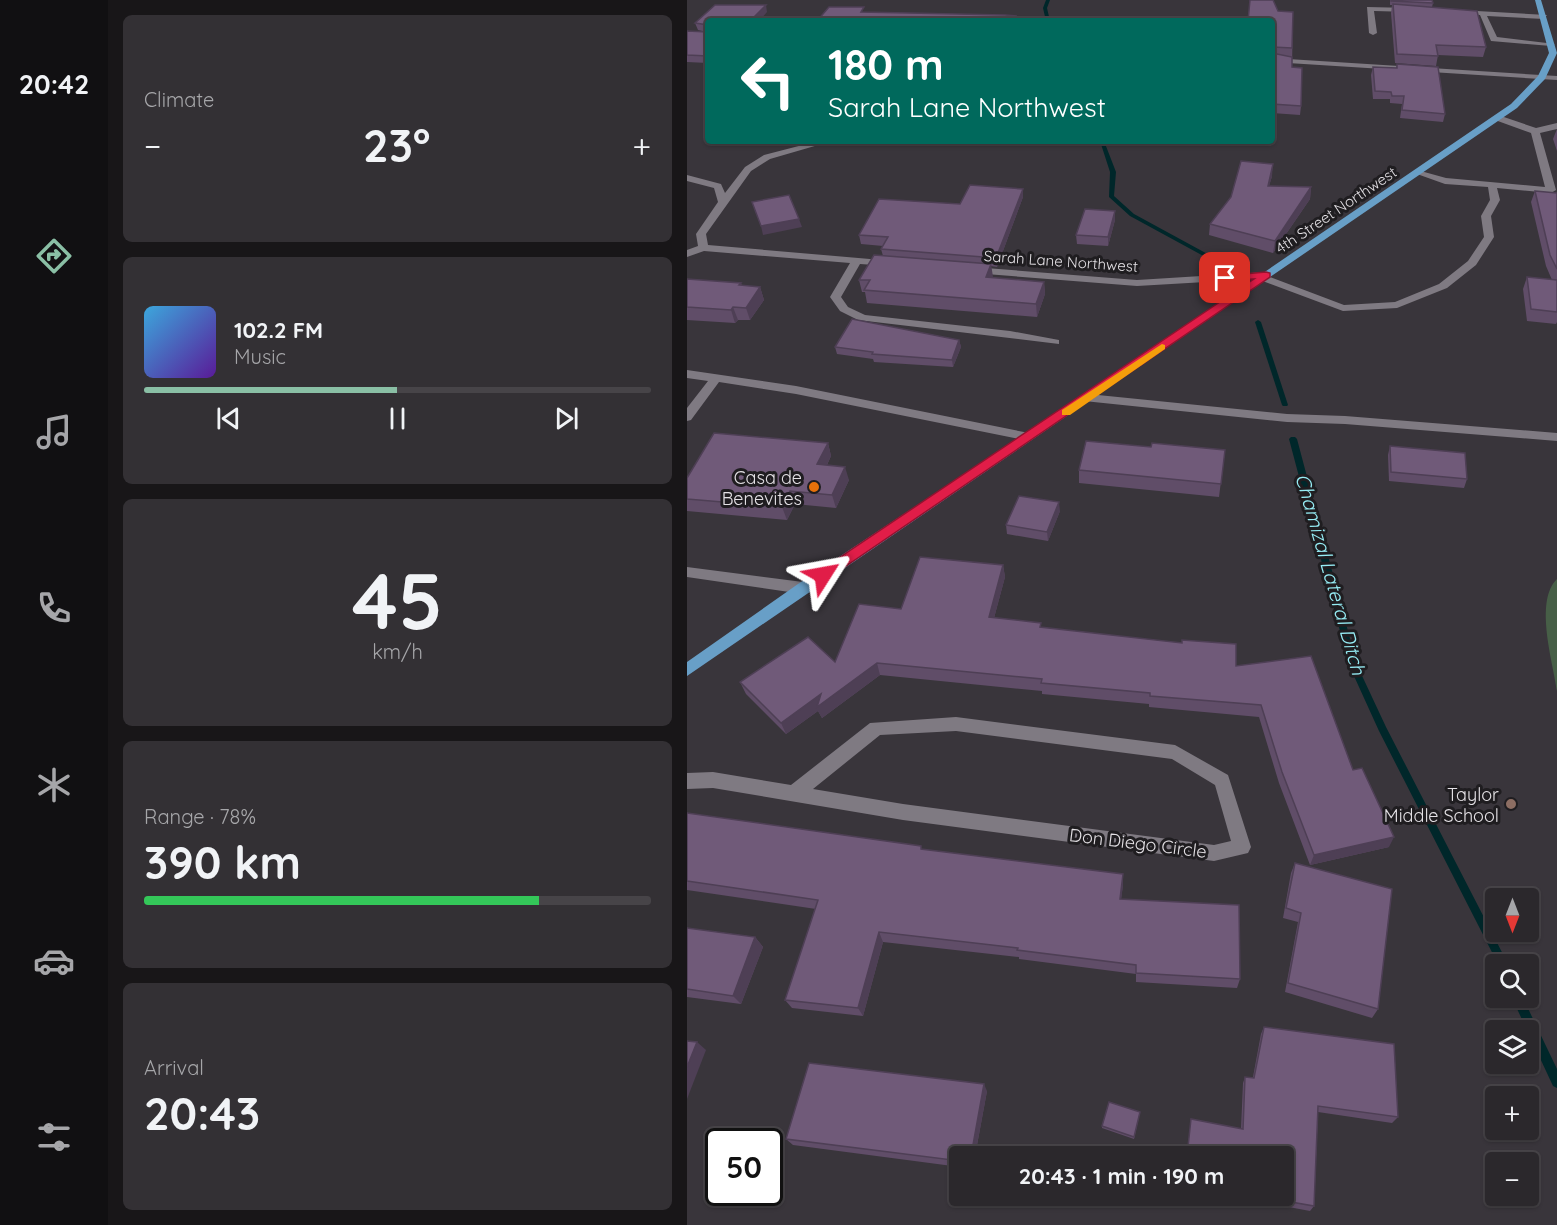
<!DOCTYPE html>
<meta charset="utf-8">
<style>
:root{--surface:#2b282c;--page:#333034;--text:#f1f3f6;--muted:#a6a6a9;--line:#474448;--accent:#8abfa5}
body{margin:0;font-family:Quicksand,sans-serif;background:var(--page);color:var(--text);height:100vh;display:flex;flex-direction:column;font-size:22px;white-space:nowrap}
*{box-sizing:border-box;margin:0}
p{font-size:20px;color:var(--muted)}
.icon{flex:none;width:33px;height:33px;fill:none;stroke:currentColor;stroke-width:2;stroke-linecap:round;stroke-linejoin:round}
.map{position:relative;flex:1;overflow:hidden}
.side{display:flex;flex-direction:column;gap:15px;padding:15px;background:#181618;width:579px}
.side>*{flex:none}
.hud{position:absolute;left:18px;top:18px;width:570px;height:126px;border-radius:6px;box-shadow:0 2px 4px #0004,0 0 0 2px var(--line);background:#00695c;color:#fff;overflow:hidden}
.needle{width:39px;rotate:180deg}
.controls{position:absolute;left:798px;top:888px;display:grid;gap:12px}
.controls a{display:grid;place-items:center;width:54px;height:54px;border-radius:6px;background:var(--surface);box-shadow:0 2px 4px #0004,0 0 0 2px var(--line);font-size:30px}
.speed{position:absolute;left:18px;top:1128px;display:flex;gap:12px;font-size:30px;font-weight:700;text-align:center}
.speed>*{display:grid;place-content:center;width:78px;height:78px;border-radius:50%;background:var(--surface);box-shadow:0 2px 4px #0004,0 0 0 2px var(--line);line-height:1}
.speed .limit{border:3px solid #111;border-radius:9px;background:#fff;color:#111}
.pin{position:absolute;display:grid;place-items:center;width:51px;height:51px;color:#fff;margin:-26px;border-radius:12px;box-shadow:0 3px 9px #0006}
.me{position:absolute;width:66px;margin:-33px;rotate:56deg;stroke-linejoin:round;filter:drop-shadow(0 0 4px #0008)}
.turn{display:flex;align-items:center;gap:21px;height:126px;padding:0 24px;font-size:27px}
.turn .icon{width:78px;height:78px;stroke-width:2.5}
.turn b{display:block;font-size:42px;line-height:51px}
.big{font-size:45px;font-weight:700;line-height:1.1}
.side .card{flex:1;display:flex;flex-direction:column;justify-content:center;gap:9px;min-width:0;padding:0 21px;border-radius:9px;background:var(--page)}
.side .dial{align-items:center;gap:0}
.dial b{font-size:78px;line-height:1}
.song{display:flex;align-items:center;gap:18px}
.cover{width:72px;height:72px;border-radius:9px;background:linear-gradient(135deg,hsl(200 70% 55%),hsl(270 70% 35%))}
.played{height:6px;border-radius:3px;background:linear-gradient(90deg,var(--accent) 50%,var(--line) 50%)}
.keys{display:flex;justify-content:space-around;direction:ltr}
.heat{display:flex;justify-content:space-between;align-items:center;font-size:33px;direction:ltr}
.charge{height:9px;border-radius:4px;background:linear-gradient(90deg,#34c759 78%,var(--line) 0)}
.trip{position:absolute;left:262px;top:1146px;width:345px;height:60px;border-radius:6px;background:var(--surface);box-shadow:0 2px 4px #0004,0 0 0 2px var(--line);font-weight:700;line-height:60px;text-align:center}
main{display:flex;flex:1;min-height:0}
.tab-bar{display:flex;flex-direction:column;width:108px;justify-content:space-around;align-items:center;background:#111012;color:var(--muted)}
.tab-bar .icon{width:42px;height:42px}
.tab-bar .current{color:var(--accent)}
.tab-bar b{font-size:27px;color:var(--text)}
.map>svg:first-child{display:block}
</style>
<main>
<nav class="tab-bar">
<b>20:42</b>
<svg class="icon current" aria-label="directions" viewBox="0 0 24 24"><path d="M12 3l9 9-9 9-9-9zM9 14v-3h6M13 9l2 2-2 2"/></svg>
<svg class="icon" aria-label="music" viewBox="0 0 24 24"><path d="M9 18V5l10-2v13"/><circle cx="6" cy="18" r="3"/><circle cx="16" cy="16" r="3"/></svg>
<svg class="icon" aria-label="phone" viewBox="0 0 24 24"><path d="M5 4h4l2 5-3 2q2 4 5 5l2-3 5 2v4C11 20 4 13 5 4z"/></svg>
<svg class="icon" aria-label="climate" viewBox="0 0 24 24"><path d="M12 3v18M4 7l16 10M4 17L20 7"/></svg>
<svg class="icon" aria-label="car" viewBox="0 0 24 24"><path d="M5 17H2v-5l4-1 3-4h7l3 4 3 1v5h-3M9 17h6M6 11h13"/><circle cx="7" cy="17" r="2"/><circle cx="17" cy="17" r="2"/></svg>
<svg class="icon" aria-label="filters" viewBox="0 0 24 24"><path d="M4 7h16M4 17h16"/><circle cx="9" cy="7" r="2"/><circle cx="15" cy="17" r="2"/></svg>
</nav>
<section class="side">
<div class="card"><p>Climate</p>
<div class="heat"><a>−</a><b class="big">23°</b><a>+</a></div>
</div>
<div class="card">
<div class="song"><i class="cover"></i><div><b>102.2 FM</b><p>Music</p></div></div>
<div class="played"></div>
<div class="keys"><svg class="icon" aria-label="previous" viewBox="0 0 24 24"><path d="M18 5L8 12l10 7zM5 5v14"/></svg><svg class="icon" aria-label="pause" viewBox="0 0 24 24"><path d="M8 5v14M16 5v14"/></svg><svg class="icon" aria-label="next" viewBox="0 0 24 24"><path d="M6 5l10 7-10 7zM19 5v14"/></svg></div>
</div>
<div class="card dial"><b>45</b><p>km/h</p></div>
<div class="card"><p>Range · 78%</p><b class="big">390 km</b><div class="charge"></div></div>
<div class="card"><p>Arrival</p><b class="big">20:43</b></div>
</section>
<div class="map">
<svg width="870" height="1225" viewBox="0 0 870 1225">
<rect width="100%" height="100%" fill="#39353b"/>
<path fill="#475f47" d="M870 579V691C866 662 847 601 870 579Z"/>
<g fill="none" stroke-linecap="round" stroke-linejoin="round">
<g fill="#00272a" fill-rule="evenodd">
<polygon points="359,0 363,0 360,8 363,21 359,21 356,8"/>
<polygon points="413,141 417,141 429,172 427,196 447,214 526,257 534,269 533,270 529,270 522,259 443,216 422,197 423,172"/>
<polygon points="571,320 574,322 601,405 600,406 596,406 595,405 568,322"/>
<polygon points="604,437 608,437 610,439 670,665 699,727 821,964 811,964 692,731 662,665 602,439"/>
<polygon points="825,998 836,998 870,1069 870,1088 866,1086"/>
</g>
<g fill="#7f7a82" fill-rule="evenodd">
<polygon points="680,7 724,8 728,10 724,12 687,11 690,33 686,35 682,33"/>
<polygon points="772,10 860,15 857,19 800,16 810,37 868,44 864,46 804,41 793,15 769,14"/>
<polygon points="585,58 870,76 870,80 585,62"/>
<polygon points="811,115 849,128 870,123 870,129 853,133 869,190 864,193 810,188 813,200 804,216 807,237 789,265 760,288 710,308 656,311 570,279 450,286 286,273 281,270 286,267 450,280 579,272 583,273 583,277 657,305 708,302 752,284 781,261 797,237 794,216 803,200 801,187 758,184 730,174 730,170 759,178 858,187 844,133 808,120 807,118"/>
<polygon points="131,141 145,141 83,159 64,171 19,234 21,245 206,261 206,265 202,266 173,264 154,297 161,307 178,315 323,331 372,340 372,344 171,320 153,311 143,297 163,263 17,251 0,257 0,250 11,246 9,234 31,202 27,188 0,181 0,175 34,184 38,193 58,167 77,155"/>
<polygon points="0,370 109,386 342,433 348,437 342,441 109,394 32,382 4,420 0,421 0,408 21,381 0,378"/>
<polygon points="401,394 600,414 658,416 870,433 870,441 658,424 600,422 397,401 395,398"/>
<polygon points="0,567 116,582 123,588 116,594 0,577"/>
<path d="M269 717 488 745 541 775 564 847 561 853 527 861 216 820 26 788 0 789V773L26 772 104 785 183 723ZM269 731 485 759 528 785 544 841 527 845 216 804 126 789 193 735Z"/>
</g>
<polygon fill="#689fc7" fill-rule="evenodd" points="848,0 854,0 870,53 858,79 830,108 0,676 0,662 111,584 397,395 824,104 851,76 862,53"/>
</g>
<g fill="#604d68">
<polygon points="563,0 586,0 591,11 606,12 605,67 615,68 614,106 613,115 585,113 585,21 561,21"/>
<polygon points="703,0 745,0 746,3 745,7 799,47 796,57 751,55 749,66 708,63 704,13 705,5 703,5"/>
<polygon points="80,12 21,21 21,63 0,62 0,31 20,32 11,30 8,23"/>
<polygon points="710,64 758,114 756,122 713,118 715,104 703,103 703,99 686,99 684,75 686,67 709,68"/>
<polygon points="870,129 870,151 866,139"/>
<polygon points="585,176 582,186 624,187 623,199 586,253 522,235 523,224"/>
<polygon points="336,189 336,197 310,267 304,266 305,278 357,282 358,294 350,317 180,303 178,292 175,292 172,280 196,256 194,249 196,246 174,244 172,235 273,204"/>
<polygon points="848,191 870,193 870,322 869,324 840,321 836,289 840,277 865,280 859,266 844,202"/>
<polygon points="428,211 428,220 421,246 390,244 389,235"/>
<polygon points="0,279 54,283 55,286 73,287 77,300 63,320 51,320 48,323 0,320"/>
<polygon points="272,340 274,347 266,367 187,362 186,359 150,354 148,347"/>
<polygon points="141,443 144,456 140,465 162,480 149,508 108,504 100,520 0,511 0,478"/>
<polygon points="703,446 780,479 777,488 702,481 701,455"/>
<polygon points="464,447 538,450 532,497 392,483 392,470"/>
<polygon points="373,511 361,541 320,534 319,525"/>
<polygon points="316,565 318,577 307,618 354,623 354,627 549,666 666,770 702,847 623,865 592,783 572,717 462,707 462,704 355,694 355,691 193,675 135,718 131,711 99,734 59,694 53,682 148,662 214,609"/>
<polygon points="0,813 236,849 436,885 434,899 553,979 550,988 449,982 449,974 332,959 332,957 196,942 176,1016 105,1008 98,1000 129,909 0,890"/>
<polygon points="608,863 691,1009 685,1018 598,992 611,922 596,918 604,873"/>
<polygon points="0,928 68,937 76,947 54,1004 0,997"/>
<polygon points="577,1027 711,1117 705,1123 631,1112 627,1206 623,1211 544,1196 597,1196 597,1156 500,1156 504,1119 554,1129 556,1083 558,1077 566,1077 574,1034"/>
<polygon points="300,1091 288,1156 273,1156 273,1167 106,1145 99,1139"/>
<polygon points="453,1112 447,1139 415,1128 415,1126"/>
</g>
<g fill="#4e3f55">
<polygon points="79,5 80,12 72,21 63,21"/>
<polygon points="586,164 585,176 579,197 581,186"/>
<polygon points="624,187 623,199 586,253 588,241"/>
<polygon points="336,189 336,197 310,267 309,258"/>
<polygon points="428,211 428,220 421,246 421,237"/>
<polygon points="112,219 115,227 76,235 74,226"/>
<polygon points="304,264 306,277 301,290 299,277"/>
<polygon points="357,282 358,294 350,317 349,304"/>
<polygon points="73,287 77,300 63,320 59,308"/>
<polygon points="46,307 51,320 48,323 44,310"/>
<polygon points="272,340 274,347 266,367 265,360"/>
<polygon points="141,443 144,456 134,477 130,464"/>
<polygon points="158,467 162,480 149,508 145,495"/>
<polygon points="103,491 108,504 100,520 95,507"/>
<polygon points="372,502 373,511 361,541 360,532"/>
<polygon points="316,565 318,577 304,629 302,617"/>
<polygon points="190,663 193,675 135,718 131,711 99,734 94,723 134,694"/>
<polygon points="707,837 702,847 623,865 627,855"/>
<polygon points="436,874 436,885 433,909 433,899"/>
<polygon points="192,932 196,942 176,1016 171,1008"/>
<polygon points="68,937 76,947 54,1004 46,996"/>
<polygon points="10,1042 19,1050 0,1099 0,1067"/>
<polygon points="297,1084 300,1091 288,1156 284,1156"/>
</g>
<g fill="#705a79" stroke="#4e3f55" stroke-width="1.5">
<polygon points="563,0 586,0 591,11 606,12 605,48 586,47 585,50 585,21 561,21"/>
<polygon points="704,0 745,0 746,3 704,1"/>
<polygon points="706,4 790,11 799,47 749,45 751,56 710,54"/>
<polygon points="28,5 79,5 63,21 21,21 21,56 0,55 0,31 20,32 21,25 8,23"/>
<polygon points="142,7 177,7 174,12 318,15 329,16 328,19 337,19 337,21 130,21"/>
<polygon points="585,53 605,57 605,67 615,68 614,106 585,104"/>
<polygon points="710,64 751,67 758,114 715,110 717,96 705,96 704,92 688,91 686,67 710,68"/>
<polygon points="554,161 586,164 581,186 624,187 588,241 523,224 544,197"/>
<polygon points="283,185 336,189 309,258 194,249 201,237 172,235 192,199 273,204"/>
<polygon points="848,191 870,193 870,269 863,255"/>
<polygon points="102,195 112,219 74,226 65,202"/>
<polygon points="398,209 428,211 421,237 389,235"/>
<polygon points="187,255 304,264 299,277 357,282 349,304 177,290 183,280 172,280"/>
<polygon points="840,277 870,280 870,312 844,309"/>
<polygon points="0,279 54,283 52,285 73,287 59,308 46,307 44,310 0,307"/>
<polygon points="165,319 272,340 265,360 185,354 186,352 148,347"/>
<polygon points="27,433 141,443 130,464 158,467 145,495 103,491 95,507 0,499 0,478"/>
<polygon points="399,441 464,447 465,443 538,450 534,484 392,470"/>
<polygon points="703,446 778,453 780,479 704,472"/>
<polygon points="332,496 372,502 360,532 319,525"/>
<polygon points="233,557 316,565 302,617 354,623 353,627 495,643 495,640 549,644 549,666 624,656 666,770 675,768 707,837 627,855 595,772 574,705 463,696 463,693 354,683 355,679 190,663 130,707 134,694 94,723 53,682 121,637 148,662 172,604 214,609"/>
<polygon points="0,813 234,846 234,849 436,874 433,899 552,905 553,979 449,973 449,965 330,950 331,948 192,932 171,1008 98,1000 131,900 0,881"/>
<polygon points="608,863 705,889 691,1009 601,983 614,913 599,908"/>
<polygon points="0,928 68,937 46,996 0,989"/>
<polygon points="577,1027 707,1044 711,1117 631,1106 627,1206 570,1196 597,1196 597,1156 500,1156 504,1119 556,1129 558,1077 567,1078"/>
<polygon points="0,1041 10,1042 0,1067"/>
<polygon points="122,1063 297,1084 284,1156 273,1156 273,1161 99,1139"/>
<polygon points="422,1102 453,1112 447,1137 415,1126"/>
</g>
<polygon fill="#e11d48" stroke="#92132f" stroke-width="1.5" points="579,272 583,273 583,277 140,579 131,579 131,572 567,279 538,281 534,280 534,276"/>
<polygon fill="#f59e0b" points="475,344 478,345 478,349 383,415 375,415 375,410"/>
<circle fill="#e8710a" stroke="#1f1d20" stroke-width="2" cx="127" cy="487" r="6"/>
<circle fill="#8d6e63" stroke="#1f1d20" stroke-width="2" cx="824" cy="804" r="6"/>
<g text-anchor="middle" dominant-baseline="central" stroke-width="6" stroke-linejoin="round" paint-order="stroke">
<g font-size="15" fill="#e4e1e5" stroke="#1f1d20">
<text transform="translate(649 210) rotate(-34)">4th Street Northwest</text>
<text transform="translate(374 261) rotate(4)">Sarah Lane Northwest</text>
</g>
<g font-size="18" fill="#e4e1e5" stroke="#1f1d20" text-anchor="end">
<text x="115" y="477">Casa de<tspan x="115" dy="21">Benevites</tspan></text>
<text x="812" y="794">Taylor<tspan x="812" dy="21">Middle School</tspan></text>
</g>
<g font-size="18" fill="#e4e1e5" stroke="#1f1d20">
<text transform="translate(451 843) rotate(7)">Don Diego Circle</text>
</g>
<g font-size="20" font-style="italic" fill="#96edf5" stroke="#1f1d20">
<text transform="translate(644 574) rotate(74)">Chamizal Lateral Ditch</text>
</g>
</g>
</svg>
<div class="controls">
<a><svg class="needle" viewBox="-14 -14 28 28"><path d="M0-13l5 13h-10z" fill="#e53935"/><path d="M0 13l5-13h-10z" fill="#a6a6a9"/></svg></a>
<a><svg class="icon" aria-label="search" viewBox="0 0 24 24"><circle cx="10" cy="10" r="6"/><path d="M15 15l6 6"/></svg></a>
<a><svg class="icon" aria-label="layers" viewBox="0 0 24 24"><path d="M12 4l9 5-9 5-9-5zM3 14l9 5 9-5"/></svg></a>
<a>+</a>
<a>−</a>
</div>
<div class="speed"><div class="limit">50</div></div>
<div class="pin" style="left:538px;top:278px;background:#d93025"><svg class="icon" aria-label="arrive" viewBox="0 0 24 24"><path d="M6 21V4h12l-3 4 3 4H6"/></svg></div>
<svg class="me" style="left:136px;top:575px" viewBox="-20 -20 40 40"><path d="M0-17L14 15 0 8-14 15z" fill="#e11d48" stroke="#fff" stroke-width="4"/></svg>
<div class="trip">20:43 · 1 min · 190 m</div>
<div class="hud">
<div class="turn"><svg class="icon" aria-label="left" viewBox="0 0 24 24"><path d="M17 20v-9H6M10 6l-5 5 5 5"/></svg><div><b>180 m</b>Sarah Lane Northwest</div></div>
</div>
</div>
</main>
